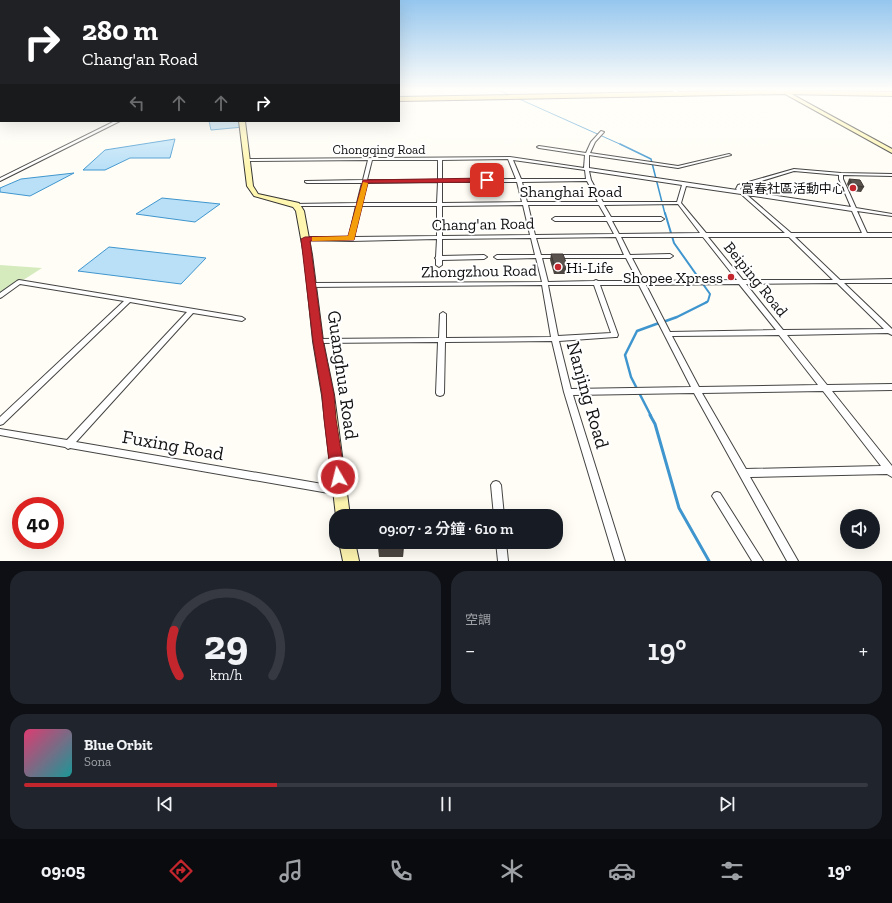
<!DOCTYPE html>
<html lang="zh-TW">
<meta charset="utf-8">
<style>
:root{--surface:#171b24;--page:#20242c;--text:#f1f3f6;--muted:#9ea1a6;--line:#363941;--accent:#c4262e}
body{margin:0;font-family:"Zilla Slab","Noto Sans TC",serif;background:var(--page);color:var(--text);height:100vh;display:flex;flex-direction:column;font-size:15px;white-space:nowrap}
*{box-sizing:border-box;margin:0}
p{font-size:13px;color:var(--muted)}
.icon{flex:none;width:22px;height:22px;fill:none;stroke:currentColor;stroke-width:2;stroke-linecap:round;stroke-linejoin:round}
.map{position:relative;height:561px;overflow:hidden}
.side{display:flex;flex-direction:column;gap:10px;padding:10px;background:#0d0f14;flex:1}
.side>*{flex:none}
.banner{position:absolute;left:0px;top:0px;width:400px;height:122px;box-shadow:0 4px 16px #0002;background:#202124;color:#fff;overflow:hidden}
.controls{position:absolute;left:840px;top:509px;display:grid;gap:8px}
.controls a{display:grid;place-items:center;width:40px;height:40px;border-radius:50%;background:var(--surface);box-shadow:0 4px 16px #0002;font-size:20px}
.speed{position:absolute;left:12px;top:497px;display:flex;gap:8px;font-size:20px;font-weight:700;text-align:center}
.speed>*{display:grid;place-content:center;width:52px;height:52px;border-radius:50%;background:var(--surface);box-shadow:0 4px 16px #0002;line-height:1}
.speed .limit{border:6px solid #d22;background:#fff;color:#111}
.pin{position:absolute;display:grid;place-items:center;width:34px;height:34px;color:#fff;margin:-17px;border-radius:8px;box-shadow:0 2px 6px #0006}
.me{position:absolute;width:44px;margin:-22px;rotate:352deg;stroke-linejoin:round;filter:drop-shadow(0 0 3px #0008)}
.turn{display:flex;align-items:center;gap:14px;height:84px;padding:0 16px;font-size:18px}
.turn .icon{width:52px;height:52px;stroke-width:2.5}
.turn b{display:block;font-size:28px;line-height:34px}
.lanes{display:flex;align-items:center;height:38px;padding:0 16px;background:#0003;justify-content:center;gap:20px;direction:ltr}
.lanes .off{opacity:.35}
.big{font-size:30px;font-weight:600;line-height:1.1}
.side .card{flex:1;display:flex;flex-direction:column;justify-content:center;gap:6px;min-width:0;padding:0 14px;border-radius:16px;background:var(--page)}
.side .dial{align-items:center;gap:0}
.dial svg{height:104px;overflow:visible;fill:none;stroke:var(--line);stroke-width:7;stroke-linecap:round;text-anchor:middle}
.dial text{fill:var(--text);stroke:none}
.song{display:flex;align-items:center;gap:12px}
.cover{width:48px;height:48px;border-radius:6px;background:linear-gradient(135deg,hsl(340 70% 55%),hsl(180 70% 35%))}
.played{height:4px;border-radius:2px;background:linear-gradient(90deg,var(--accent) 30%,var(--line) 30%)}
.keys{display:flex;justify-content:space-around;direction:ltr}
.heat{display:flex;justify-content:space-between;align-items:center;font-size:22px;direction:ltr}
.side .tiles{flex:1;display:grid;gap:10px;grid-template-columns:1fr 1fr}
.card:last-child{grid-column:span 2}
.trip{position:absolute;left:329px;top:509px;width:234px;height:40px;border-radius:16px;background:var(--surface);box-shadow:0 4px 16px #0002;font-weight:600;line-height:40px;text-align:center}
.dock{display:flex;height:64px;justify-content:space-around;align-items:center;background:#090b0e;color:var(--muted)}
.dock .icon{width:28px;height:28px}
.dock .on{color:var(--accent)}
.dock b{font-size:18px;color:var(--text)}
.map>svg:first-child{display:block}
</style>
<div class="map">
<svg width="892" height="561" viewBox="0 0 892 561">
<rect width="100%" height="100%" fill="#fffdf5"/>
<polygon fill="#d5ebbd" points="0,265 42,268 0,295"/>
<g fill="#b9e0f7" stroke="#3f96cf">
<polygon points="209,121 242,121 243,127 211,130"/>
<polygon points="175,139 170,158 130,158 105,170 83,170 105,150"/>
<polygon points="74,173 30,196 0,192 0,188 21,179"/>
<polygon points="162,198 220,204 195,222 136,214"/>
<polygon points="109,247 206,258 181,284 78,271"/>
</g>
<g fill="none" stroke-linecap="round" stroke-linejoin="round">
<g stroke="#3f96cf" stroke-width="1">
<polyline points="499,90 511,96"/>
<polyline points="517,98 622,145"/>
</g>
<polyline stroke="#3f96cf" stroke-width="1.5" points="620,144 651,159 665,214"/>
<polyline stroke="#3f96cf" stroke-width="2" points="665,213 674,243 710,294 708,301 705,303"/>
<g stroke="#3f96cf" stroke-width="2.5">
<polyline points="663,322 677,317 707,302"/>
<polyline points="651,416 631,377 625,355 637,331 659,323"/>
</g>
<polyline stroke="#3f96cf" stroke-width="3" points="650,415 655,424 679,508 709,561"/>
<defs>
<g id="street">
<polygon points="671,90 675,90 684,95 681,96"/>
<rect x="0" y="94" width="1" height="2"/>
<polygon points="115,121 120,121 0,181 0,178"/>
<path d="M601 131 604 132 595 142 590 153 678 166 729 154 731 155 678 168 589 155V168L737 190 736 189 738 185 794 169 841 173 892 174V176L843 175V179L856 208 892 214V216L857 211 867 233H892V237H795L840 280 892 279V283H844L892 329V335L888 333 787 335 827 385 892 384V390L832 391 892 466V477L887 474 750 477 798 561H787L694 393 573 395 625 561H615L564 392 552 341 445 342 444 393 443 395 440 396 437 395 436 393 438 342 318 343H316L315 341 316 339H318L439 338 440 314 443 312 446 314V338L551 337 542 285 310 287 307 285 310 283 542 282 536 258 497 259 494 257 497 255H535L531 238 442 239V256L484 255 487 257 484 259 442 260V265L439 267 436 265V259L435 258 436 257 437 239 351 241 303 240 302 239 303 238 305 237H349L356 206H294V204L357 203 362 183H307L305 182V181L363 180 368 160 248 161 246 160 248 159 510 157 584 168 585 155 539 148 537 147 539 146 586 153 591 142ZM508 159 516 179 442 180V160ZM372 160H438V180H367ZM513 160 585 170 586 179H521ZM589 171 682 185 677 202H603L591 180ZM794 171 839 175V179L851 207 744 191 740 189 742 187ZM587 181 598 202H527L522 182ZM438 182 437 203H362L367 183ZM442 182H517L522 202 442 203ZM686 186 741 194 785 233H706L681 203ZM747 195 852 211 862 233H791ZM678 204 700 233 619 234 612 221H661L664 219 661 217H611L604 205ZM523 205 530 235 442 236V206ZM528 205H599L606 217H555L552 219 555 221H607L614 234 535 235ZM361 206H437V236L354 237ZM616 237 624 255H541L536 238ZM621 237H703L737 280 644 281 632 258H670L673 256 670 254 630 255ZM708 237H789L833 280H743ZM542 258H626L638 281H598L596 280 594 281 548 282ZM837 283 884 329 783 330 746 284ZM739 284 776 330 670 332 646 285ZM548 285H594L611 333 558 336ZM600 285H639L691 387 571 389 559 341 615 337H617L618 335ZM779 335 818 385 699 387 672 336ZM823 391 881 466 746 469 702 393Z"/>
<polygon points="19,280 242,317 245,319 242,321 193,313 76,442 340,487 343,488 345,491 343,494 340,495 70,448 68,449 65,447 0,435 0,429 67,440 187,312 130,302 3,424 0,425 0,417 124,301 20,284 2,297 0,298 0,293 17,281"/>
<polygon points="496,481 499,482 501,485 504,516 494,516 491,485 493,482"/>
<polygon points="717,492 720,493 763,561 752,561 714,499 712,496 714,493"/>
<polygon points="496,542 506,542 508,561 498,561"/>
</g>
<g id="secondary">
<polygon points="778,90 784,90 892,149 892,153"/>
<polygon points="239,121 245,121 253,186 258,194 299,203 304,211 312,255 323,341 334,395 350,516 336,516 322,395 313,341 304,255 296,211 293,207 254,196 247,186"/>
<polygon points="339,542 355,542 359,561 343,561"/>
</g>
<g id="primary">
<polygon points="784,90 892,92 892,96 784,94 399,101 399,97"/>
<rect x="0" y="102" width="1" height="4"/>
</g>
</defs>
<use href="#street" stroke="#444" stroke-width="2"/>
<use href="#secondary" stroke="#333" stroke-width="2"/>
<use href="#primary" stroke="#222" stroke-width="2"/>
<use href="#street" fill="#fff" fill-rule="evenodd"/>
<use href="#secondary" fill="#fff6b0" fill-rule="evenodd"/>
<use href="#primary" fill="#f9d66b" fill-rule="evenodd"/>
</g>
<g fill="#4d4742">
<polygon points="849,179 864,187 861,192 850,191 847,184"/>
<polygon points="551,254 568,268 567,274 554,274 550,260"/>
<polygon points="378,542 404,542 403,557 379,557 378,547"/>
</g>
<polygon fill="#3f3936" points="403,542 404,542 403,557 402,547"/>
<g fill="#5a524d" stroke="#3f3936">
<polygon points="849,179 860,180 864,187 853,185"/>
<polygon points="551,254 563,254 568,268 555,268"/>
<polygon points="382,513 405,514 405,516 381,516"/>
<polygon points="378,542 403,542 402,547 378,547"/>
</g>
<linearGradient id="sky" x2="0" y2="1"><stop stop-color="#95c6ee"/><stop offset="0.53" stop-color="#fffefa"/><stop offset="1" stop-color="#fffefa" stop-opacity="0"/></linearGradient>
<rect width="892" height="169" fill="url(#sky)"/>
<polygon fill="#c4262e" stroke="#7f191e" points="487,178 490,179 490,182 368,183 354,240 310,241 323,341 334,395 336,419 345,477 343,481 338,483 333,481 331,477 324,419 322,395 313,341 301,239 305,237 348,236 363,180"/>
<polygon fill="#f59e0b" points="363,182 368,183 354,240 312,241 312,237 315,237 348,236"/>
<g fill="#c4262e" stroke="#fff" stroke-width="1.5">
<circle cx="853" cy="188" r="4"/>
<circle cx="558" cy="267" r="4"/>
<circle cx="731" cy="277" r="4"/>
</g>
<g text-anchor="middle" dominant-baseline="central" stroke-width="4" stroke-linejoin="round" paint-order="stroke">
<g font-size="13" fill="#111" stroke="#fff">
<text x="379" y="149">Chongqing Road</text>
</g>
<g font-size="13" fill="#111" stroke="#fff" text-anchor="end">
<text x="845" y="188">富春社區活動中心</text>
</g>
<g font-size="16" fill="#111" stroke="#fff">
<text x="571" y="191">Shanghai Road</text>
<text transform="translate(483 224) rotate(-1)">Chang'an Road</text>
<text transform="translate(479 271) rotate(-1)">Zhongzhou Road</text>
<text transform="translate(756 279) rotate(51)">Beiping Road</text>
</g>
<g font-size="16" fill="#111" stroke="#fff" text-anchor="start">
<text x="566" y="267">Hi-Life</text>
<text x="723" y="277" text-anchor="end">Shopee Xpress</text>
</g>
<g font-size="19" fill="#111" stroke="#fff">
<text transform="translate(343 375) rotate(82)">Guanghua Road</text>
<text transform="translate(588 395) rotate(74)">Nanjing Road</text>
<text transform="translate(173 445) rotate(10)">Fuxing Road</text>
</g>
</g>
</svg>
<div class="controls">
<a><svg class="icon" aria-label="sound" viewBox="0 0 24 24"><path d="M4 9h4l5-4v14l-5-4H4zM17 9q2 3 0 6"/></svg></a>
</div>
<div class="speed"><div class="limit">40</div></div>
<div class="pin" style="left:487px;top:180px;background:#d93025"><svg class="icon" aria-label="arrive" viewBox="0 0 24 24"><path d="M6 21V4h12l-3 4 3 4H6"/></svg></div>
<svg class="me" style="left:338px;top:477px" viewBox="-20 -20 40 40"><circle r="17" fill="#c4262e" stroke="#fff" stroke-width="3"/><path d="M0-11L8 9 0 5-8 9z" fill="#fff"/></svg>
<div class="trip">09:07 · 2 分鐘 · 610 m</div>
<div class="banner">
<div class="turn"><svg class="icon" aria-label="right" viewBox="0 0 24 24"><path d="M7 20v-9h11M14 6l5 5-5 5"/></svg><div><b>280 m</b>Chang'an Road</div></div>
<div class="lanes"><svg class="icon off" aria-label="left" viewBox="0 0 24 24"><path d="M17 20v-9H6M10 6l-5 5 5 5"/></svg><svg class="icon off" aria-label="ahead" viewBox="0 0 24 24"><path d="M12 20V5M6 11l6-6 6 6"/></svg><svg class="icon off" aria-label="ahead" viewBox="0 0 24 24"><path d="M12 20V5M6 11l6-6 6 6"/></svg><svg class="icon" aria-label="right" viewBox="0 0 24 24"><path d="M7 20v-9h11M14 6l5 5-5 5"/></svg></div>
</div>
</div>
<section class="side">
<div class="tiles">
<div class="card dial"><svg viewBox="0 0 100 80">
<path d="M14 69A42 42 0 1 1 86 69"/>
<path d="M14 69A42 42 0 0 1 10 34" stroke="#c4262e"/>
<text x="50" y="56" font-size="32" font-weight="700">29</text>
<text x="50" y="72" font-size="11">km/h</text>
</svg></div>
<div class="card"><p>空調</p>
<div class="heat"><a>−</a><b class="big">19°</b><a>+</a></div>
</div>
<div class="card">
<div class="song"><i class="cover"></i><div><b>Blue Orbit</b><p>Sona</p></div></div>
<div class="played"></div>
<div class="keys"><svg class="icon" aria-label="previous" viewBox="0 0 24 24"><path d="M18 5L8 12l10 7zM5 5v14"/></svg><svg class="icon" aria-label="pause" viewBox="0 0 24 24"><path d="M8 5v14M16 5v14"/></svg><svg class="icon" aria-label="next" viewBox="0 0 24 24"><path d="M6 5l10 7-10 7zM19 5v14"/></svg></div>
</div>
</div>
</section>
<nav class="dock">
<b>09:05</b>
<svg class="icon on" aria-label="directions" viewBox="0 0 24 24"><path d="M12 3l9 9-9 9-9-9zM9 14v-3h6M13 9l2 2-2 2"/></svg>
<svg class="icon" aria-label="music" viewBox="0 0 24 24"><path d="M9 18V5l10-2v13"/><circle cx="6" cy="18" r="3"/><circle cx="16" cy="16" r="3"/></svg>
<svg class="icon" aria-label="phone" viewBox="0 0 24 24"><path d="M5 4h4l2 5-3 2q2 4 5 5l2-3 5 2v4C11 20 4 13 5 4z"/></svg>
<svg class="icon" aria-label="climate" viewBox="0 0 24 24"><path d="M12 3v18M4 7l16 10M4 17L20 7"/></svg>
<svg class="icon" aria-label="car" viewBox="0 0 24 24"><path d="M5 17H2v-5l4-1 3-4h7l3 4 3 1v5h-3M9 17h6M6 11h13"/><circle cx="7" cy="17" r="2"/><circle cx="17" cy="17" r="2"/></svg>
<svg class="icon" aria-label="filters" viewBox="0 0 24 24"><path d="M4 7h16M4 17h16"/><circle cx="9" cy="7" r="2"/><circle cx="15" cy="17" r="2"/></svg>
<b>19°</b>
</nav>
